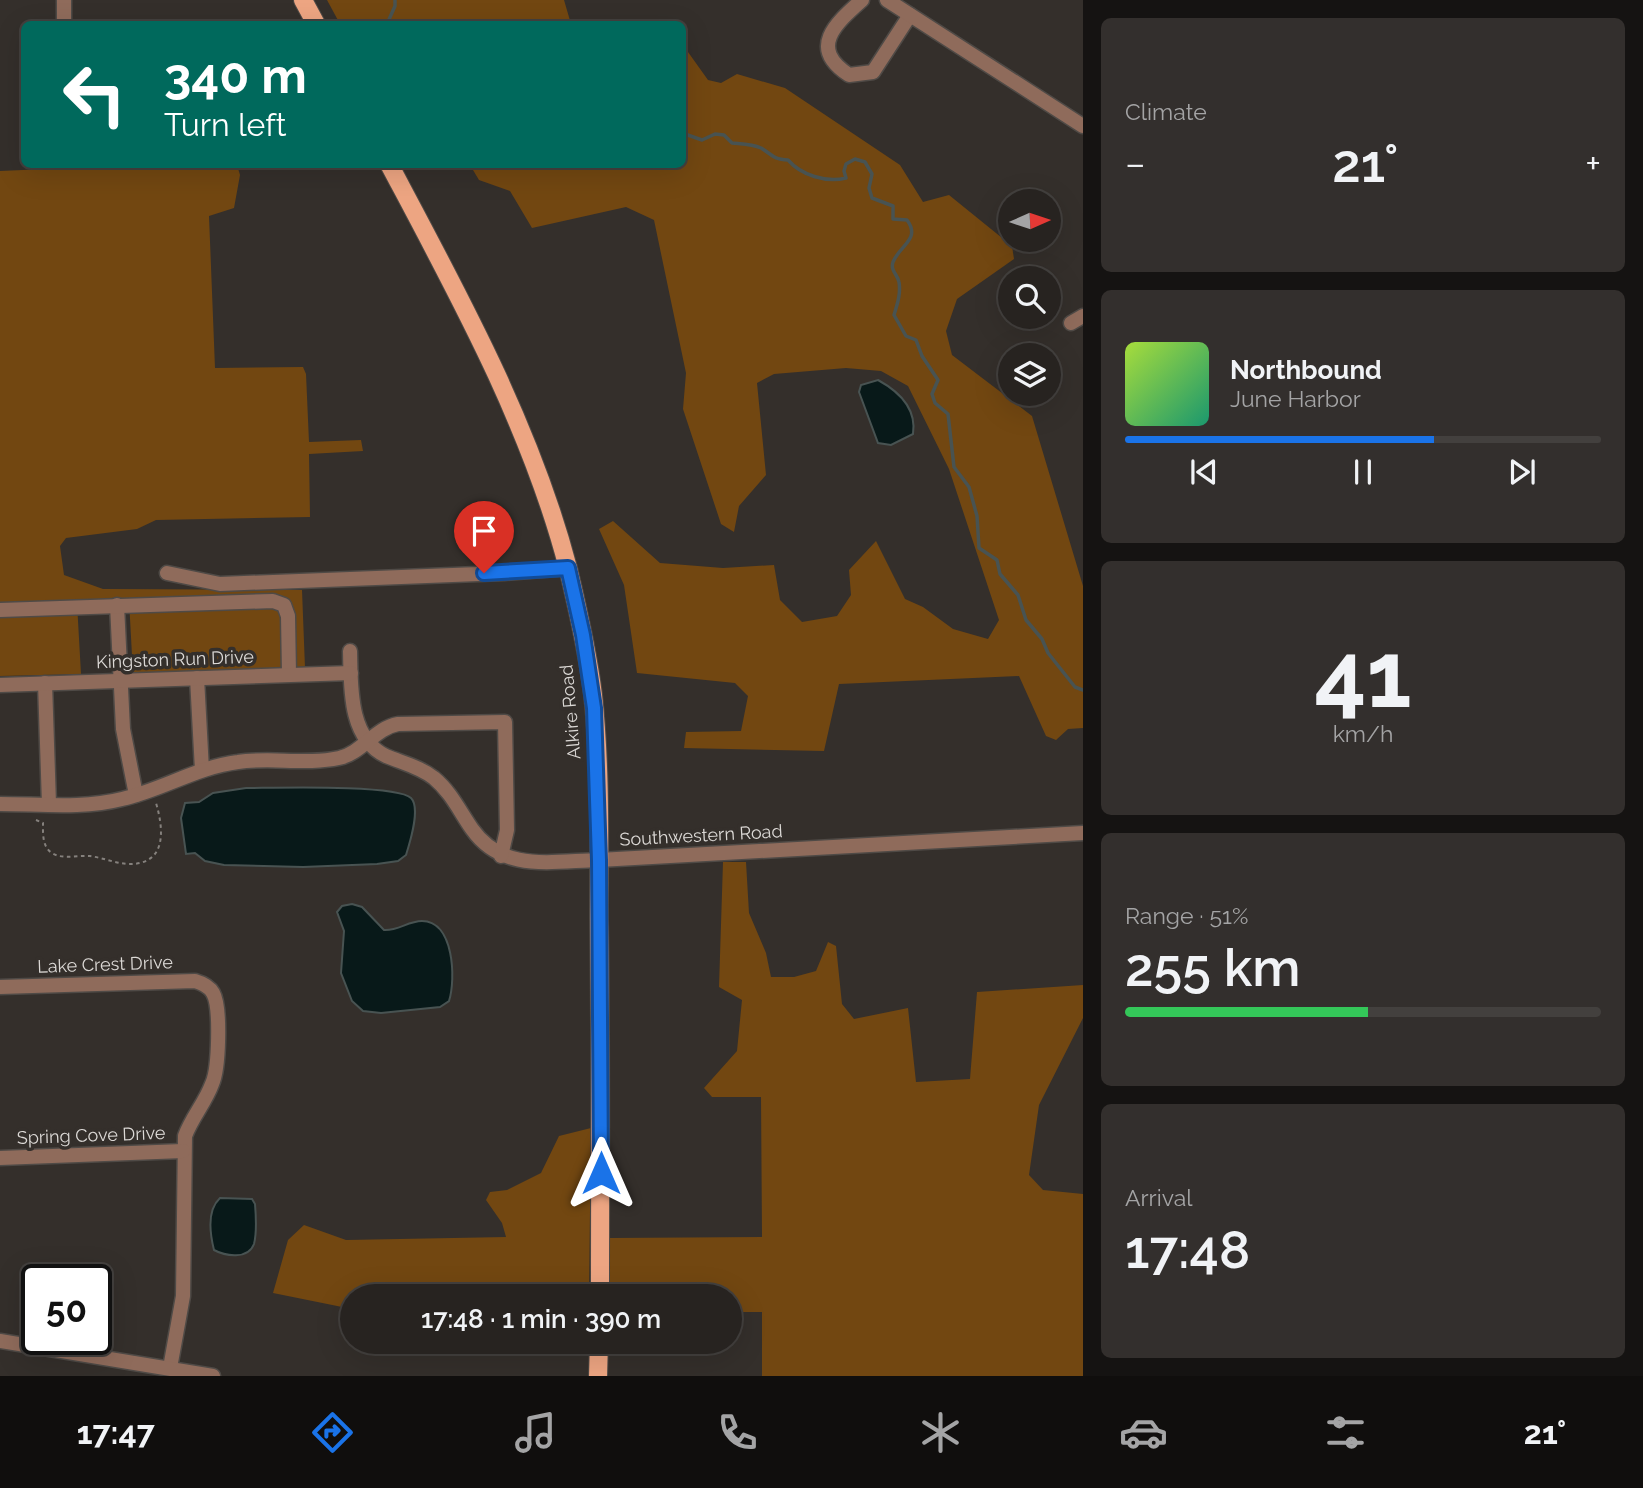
<!DOCTYPE html>
<meta charset="utf-8">
<style>
:root{--surface:#272320;--page:#332f2d;--text:#f1f3f6;--muted:#a4a4a5;--line:#43403e;--accent:#1a73e8}
body{margin:0;font-family:Raleway,sans-serif;background:var(--page);color:var(--text);height:100vh;display:flex;flex-direction:column;font-size:26px;white-space:nowrap}
*{box-sizing:border-box;margin:0}
p{font-size:23px;color:var(--muted)}
.icon{flex:none;width:38px;height:38px;fill:none;stroke:currentColor;stroke-width:2;stroke-linecap:round;stroke-linejoin:round}
.map{position:relative;flex:1;overflow:hidden}
.panel{display:flex;flex-direction:column;gap:18px;padding:18px;background:#151312;width:560px}
.panel>*{flex:none}
.banner{position:absolute;left:21px;top:21px;width:665px;height:147px;border-radius:10px;box-shadow:0 7px 28px #0002,0 0 0 2px var(--line);background:#00695c;color:#fff;overflow:hidden}
.needle{width:46px;rotate:87deg}
.fabs{position:absolute;left:998px;top:189px;display:grid;gap:14px}
.fabs a{display:grid;place-items:center;width:63px;height:63px;border-radius:50%;background:var(--surface);box-shadow:0 7px 28px #0002,0 0 0 2px var(--line);font-size:35px}
.speed{position:absolute;left:21px;top:1264px;display:flex;gap:14px;font-size:35px;font-weight:700;text-align:center}
.speed>*{display:grid;place-content:center;width:91px;height:91px;border-radius:50%;background:var(--surface);box-shadow:0 7px 28px #0002,0 0 0 2px var(--line);line-height:1}
.speed .limit{border:4px solid #111;border-radius:10px;background:#fff;color:#111}
.pin{position:absolute;display:grid;place-items:center;width:60px;height:60px;color:#fff;margin:-72px -30px;border-radius:50% 50% 50% 0;rotate:-45deg;box-shadow:0 0 7px #0007}
.pin .icon{rotate:45deg}
.me{position:absolute;width:77px;margin:-38px;rotate:0deg;stroke-linejoin:round;filter:drop-shadow(0 0 5px #0008)}
.turn{display:flex;align-items:center;gap:24px;height:147px;padding:0 28px;font-size:32px}
.turn .icon{width:91px;height:91px;stroke-width:2.5}
.turn b{display:block;font-size:49px;line-height:60px}
.big{font-size:52px;font-weight:600;line-height:1.1}
.panel .widget{flex:1;display:flex;flex-direction:column;justify-content:center;gap:10px;min-width:0;padding:0 24px;border-radius:10px;background:var(--page)}
.panel .dial{align-items:center;gap:0}
.dial b{font-size:91px;line-height:1}
.song{display:flex;align-items:center;gap:21px}
.cover{width:84px;height:84px;border-radius:10px;background:linear-gradient(135deg,hsl(80 70% 55%),hsl(160 70% 35%))}
.played{height:7px;border-radius:4px;background:linear-gradient(90deg,var(--accent) 65%,var(--line) 65%)}
.keys{display:flex;justify-content:space-around;direction:ltr}
.heat{display:flex;justify-content:space-between;align-items:center;font-size:38px;direction:ltr}
.charge{height:10px;border-radius:5px;background:linear-gradient(90deg,#34c759 51%,var(--line) 0)}
.trip{position:absolute;left:340px;top:1284px;width:402px;height:70px;border-radius:35px;background:var(--surface);box-shadow:0 7px 28px #0002,0 0 0 2px var(--line);font-weight:600;line-height:70px;text-align:center}
.dock{display:flex;height:112px;justify-content:space-around;align-items:center;background:#100e0d;color:var(--muted)}
.dock .icon{width:49px;height:49px}
.dock .current{color:var(--accent)}
.dock b{font-size:32px;color:var(--text)}
main{display:flex;flex:1;min-height:0}
.map>svg:first-child{display:block}
</style>
<main>
<div class="map">
<svg width="1083" height="1376" viewBox="0 0 1083 1376">
<rect width="100%" height="100%" fill="#342f2b"/>
<g fill="#724711">
<polygon points="327,0 564,0 571,24 340,24"/>
<polygon points="683,45 708,80 721,83 737,74 785,88 900,165 923,202 949,195 1012,246 1014,259 957,299 946,331 952,355 1032,416 1083,586 1083,728 1068,729 1056,740 1046,736 1019,676 839,684 824,751 684,748 686,732 741,731 748,696 735,683 637,673 624,585 599,529 613,521 660,563 723,568 774,565 780,600 802,622 837,616 851,595 849,570 876,541 905,599 923,607 953,629 988,639 999,620 949,469 908,386 881,371 846,368 774,374 757,383 766,475 739,506 734,532 721,524 683,409 686,373 654,220 626,207 532,228 510,191 479,180 470,165 682,164"/>
<polygon points="159,164 237,165 240,175 234,208 209,216 215,368 303,367 306,374 309,442 361,440 363,451 309,454 310,517 156,520 137,529 66,538 60,546 64,575 103,589 302,590 305,668 133,674 129,600 77,603 81,674 0,676 0,171"/>
<polygon points="723,862 746,862 749,913 766,953 771,977 794,977 816,971 828,942 836,946 842,1004 854,1019 908,1008 916,1082 970,1079 977,992 1083,985 1083,1018 1039,1105 1029,1175 1043,1190 1083,1194 1083,1376 762,1376 762,1312 730,1312 730,1297 610,1297 610,1238 762,1237 761,1097 712,1097 704,1088 737,1051 742,1000 719,987"/>
<polygon points="591,1128 589,1297 352,1297 352,1309 273,1293 288,1240 304,1225 346,1240 506,1237 502,1223 486,1200 490,1192 507,1190 541,1173 559,1136"/>
</g>
<g fill="#081919" stroke="#485352" stroke-width="2">
<path d="M878 380C898 391 917 408 913 434L891 445 878 443 859 392 861 385Z"/>
<path d="M246 788C272 788 397 784 411 798 421 808 410 842 406 855L398 861 377 864 303 867 224 865 205 861 195 853 186 854 181 818 185 803 199 802 213 793Z"/>
<path d="M352 904 362 907 384 930C398 931 408 921 422 921 454 921 456 979 449 1001L440 1007 381 1013 363 1011 352 1001 341 973 344 931 337 912 342 906Z"/>
<path d="M220 1198 252 1199 255 1204C256 1216 257 1232 254 1244 248 1260 225 1256 214 1250 210 1234 207 1210 220 1198Z"/>
</g>
<g fill="none" stroke-linecap="round" stroke-linejoin="round">
<g stroke="#485352" stroke-width="3.5">
<polyline points="387,24 395,6 395,0"/>
<path d="M682 133 702 140 715 134 724 135 732 143C742 144 752 144 761 148 773 155 772 159 788 160 801 175 826 183 846 178L844 171 846 164 855 159 865 162 872 174 869 188 872 198 893 206V219L907 220C921 239 900 245 893 262 890 271 898 275 899 282 901 294 897 305 894 315L906 336 916 340 922 356 938 380 932 394 935 403 948 414 954 467 969 487 977 516 979 548 997 560 1000 574 1018 595 1026 620 1042 639 1048 653 1075 687 1083 690"/>
</g>
<defs>
<g id="minor">
<polyline points="64,0 64,24"/>
<path d="M862 0C835 24 808 48 849 75L873 72 910 15"/>
<polyline points="887,0 1083,126"/>
<polyline points="1071,323 1083,316"/>
<polyline points="167,573 220,584 504,573 568,568"/>
<polyline points="117,605 123,729 136,795"/>
<polyline points="0,610 273,601 284,605 288,616 289,674"/>
<path d="M350 651C351 685 348 738 386 756 403 763 420 767 434 778 451 792 460 812 472 829 503 873 552 861 599 860L1083 833"/>
<polyline points="197,678 202,770"/>
<polyline points="45,683 49,804"/>
<polyline points="0,685 351,673"/>
<path d="M0 804C40 804 83 809 122 799 162 790 197 767 238 762 271 757 306 765 339 758 362 753 375 728 398 724L505 722 507 830 501 856"/>
<path d="M0 987 195 981C202 983 209 986 213 993 221 1007 219 1069 212 1084 205 1103 192 1117 185 1136L183 1296 170 1368"/>
<polyline points="0,1158 183,1151"/>
<polyline points="0,1341 213,1376"/>
</g>
<g id="major">
<polyline points="303,0 316,24"/>
<path d="M389 164C458 294 531 426 568 568 578 610 588 653 593 695 601 769 599 845 599 919 601 1045 600 1171 600 1297"/>
<polyline points="598,1376 599,1342"/>
</g>
</defs>
<use href="#minor" stroke="#4f4a46" stroke-width="17"/>
<use href="#major" stroke="#4f4a46" stroke-width="20"/>
<path stroke="#85817d" stroke-width="2" stroke-dasharray="3.5 3.5" stroke-linecap="butt" d="M36 820 43 823C43 833 42 847 52 853 63 860 78 855 90 856 103 858 115 863 128 864 167 865 164 830 156 803"/>
<use href="#minor" stroke="#8f6b5b" stroke-width="14"/>
<use href="#major" stroke="#eda582" stroke-width="18"/>
</g>
<g fill="none" stroke-linecap="round" stroke-linejoin="round">
<defs>
<polyline id="route" points="484,573 568,568 583,635 594,708 599,860 601,1173"/>
</defs>
<use href="#route" stroke="#114b97" stroke-width="18"/>
<use href="#route" stroke="#1a73e8" stroke-width="12"/>
</g>
<g text-anchor="middle" dominant-baseline="central" stroke-width="7" stroke-linejoin="round" paint-order="stroke">
<g font-size="18" fill="#dcd9d6" stroke="#342f2b">
<text transform="translate(175 659) rotate(-2)">Kingston Run Drive</text>
<text transform="translate(570 712) rotate(-95)">Alkire Road</text>
<text transform="translate(701 835) rotate(-3)">Southwestern Road</text>
<text transform="translate(105 964) rotate(-2)">Lake Crest Drive</text>
<text transform="translate(91 1135) rotate(-2)">Spring Cove Drive</text>
</g>
</g>
</svg>
<div class="fabs">
<a><svg class="needle" viewBox="-14 -14 28 28"><path d="M0-13l5 13h-10z" fill="#e53935"/><path d="M0 13l5-13h-10z" fill="#a4a4a5"/></svg></a>
<a><svg class="icon" aria-label="search" viewBox="0 0 24 24"><circle cx="10" cy="10" r="6"/><path d="M15 15l6 6"/></svg></a>
<a><svg class="icon" aria-label="layers" viewBox="0 0 24 24"><path d="M12 4l9 5-9 5-9-5zM3 14l9 5 9-5"/></svg></a>
</div>
<div class="speed"><div class="limit">50</div></div>
<div class="pin" style="left:484px;top:573px;background:#d93025"><svg class="icon" aria-label="arrive" viewBox="0 0 24 24"><path d="M6 21V4h12l-3 4 3 4H6"/></svg></div>
<svg class="me" style="left:601px;top:1173px" viewBox="-20 -20 40 40"><path d="M0-17L14 15 0 8-14 15z" fill="#1a73e8" stroke="#fff" stroke-width="4"/></svg>
<div class="trip">17:48 · 1 min · 390 m</div>
<div class="banner">
<div class="turn"><svg class="icon" aria-label="left" viewBox="0 0 24 24"><path d="M17 20v-9H6M10 6l-5 5 5 5"/></svg><div><b>340 m</b>Turn left</div></div>
</div>
</div>
<section class="panel">
<div class="widget"><p>Climate</p>
<div class="heat"><a>−</a><b class="big">21°</b><a>+</a></div>
</div>
<div class="widget">
<div class="song"><i class="cover"></i><div><b>Northbound</b><p>June Harbor</p></div></div>
<div class="played"></div>
<div class="keys"><svg class="icon" aria-label="previous" viewBox="0 0 24 24"><path d="M18 5L8 12l10 7zM5 5v14"/></svg><svg class="icon" aria-label="pause" viewBox="0 0 24 24"><path d="M8 5v14M16 5v14"/></svg><svg class="icon" aria-label="next" viewBox="0 0 24 24"><path d="M6 5l10 7-10 7zM19 5v14"/></svg></div>
</div>
<div class="widget dial"><b>41</b><p>km/h</p></div>
<div class="widget"><p>Range · 51%</p><b class="big">255 km</b><div class="charge"></div></div>
<div class="widget"><p>Arrival</p><b class="big">17:48</b></div>
</section>
</main>
<nav class="dock">
<b>17:47</b>
<svg class="icon current" aria-label="directions" viewBox="0 0 24 24"><path d="M12 3l9 9-9 9-9-9zM9 14v-3h6M13 9l2 2-2 2"/></svg>
<svg class="icon" aria-label="music" viewBox="0 0 24 24"><path d="M9 18V5l10-2v13"/><circle cx="6" cy="18" r="3"/><circle cx="16" cy="16" r="3"/></svg>
<svg class="icon" aria-label="phone" viewBox="0 0 24 24"><path d="M5 4h4l2 5-3 2q2 4 5 5l2-3 5 2v4C11 20 4 13 5 4z"/></svg>
<svg class="icon" aria-label="climate" viewBox="0 0 24 24"><path d="M12 3v18M4 7l16 10M4 17L20 7"/></svg>
<svg class="icon" aria-label="car" viewBox="0 0 24 24"><path d="M5 17H2v-5l4-1 3-4h7l3 4 3 1v5h-3M9 17h6M6 11h13"/><circle cx="7" cy="17" r="2"/><circle cx="17" cy="17" r="2"/></svg>
<svg class="icon" aria-label="filters" viewBox="0 0 24 24"><path d="M4 7h16M4 17h16"/><circle cx="9" cy="7" r="2"/><circle cx="15" cy="17" r="2"/></svg>
<b>21°</b>
</nav>
